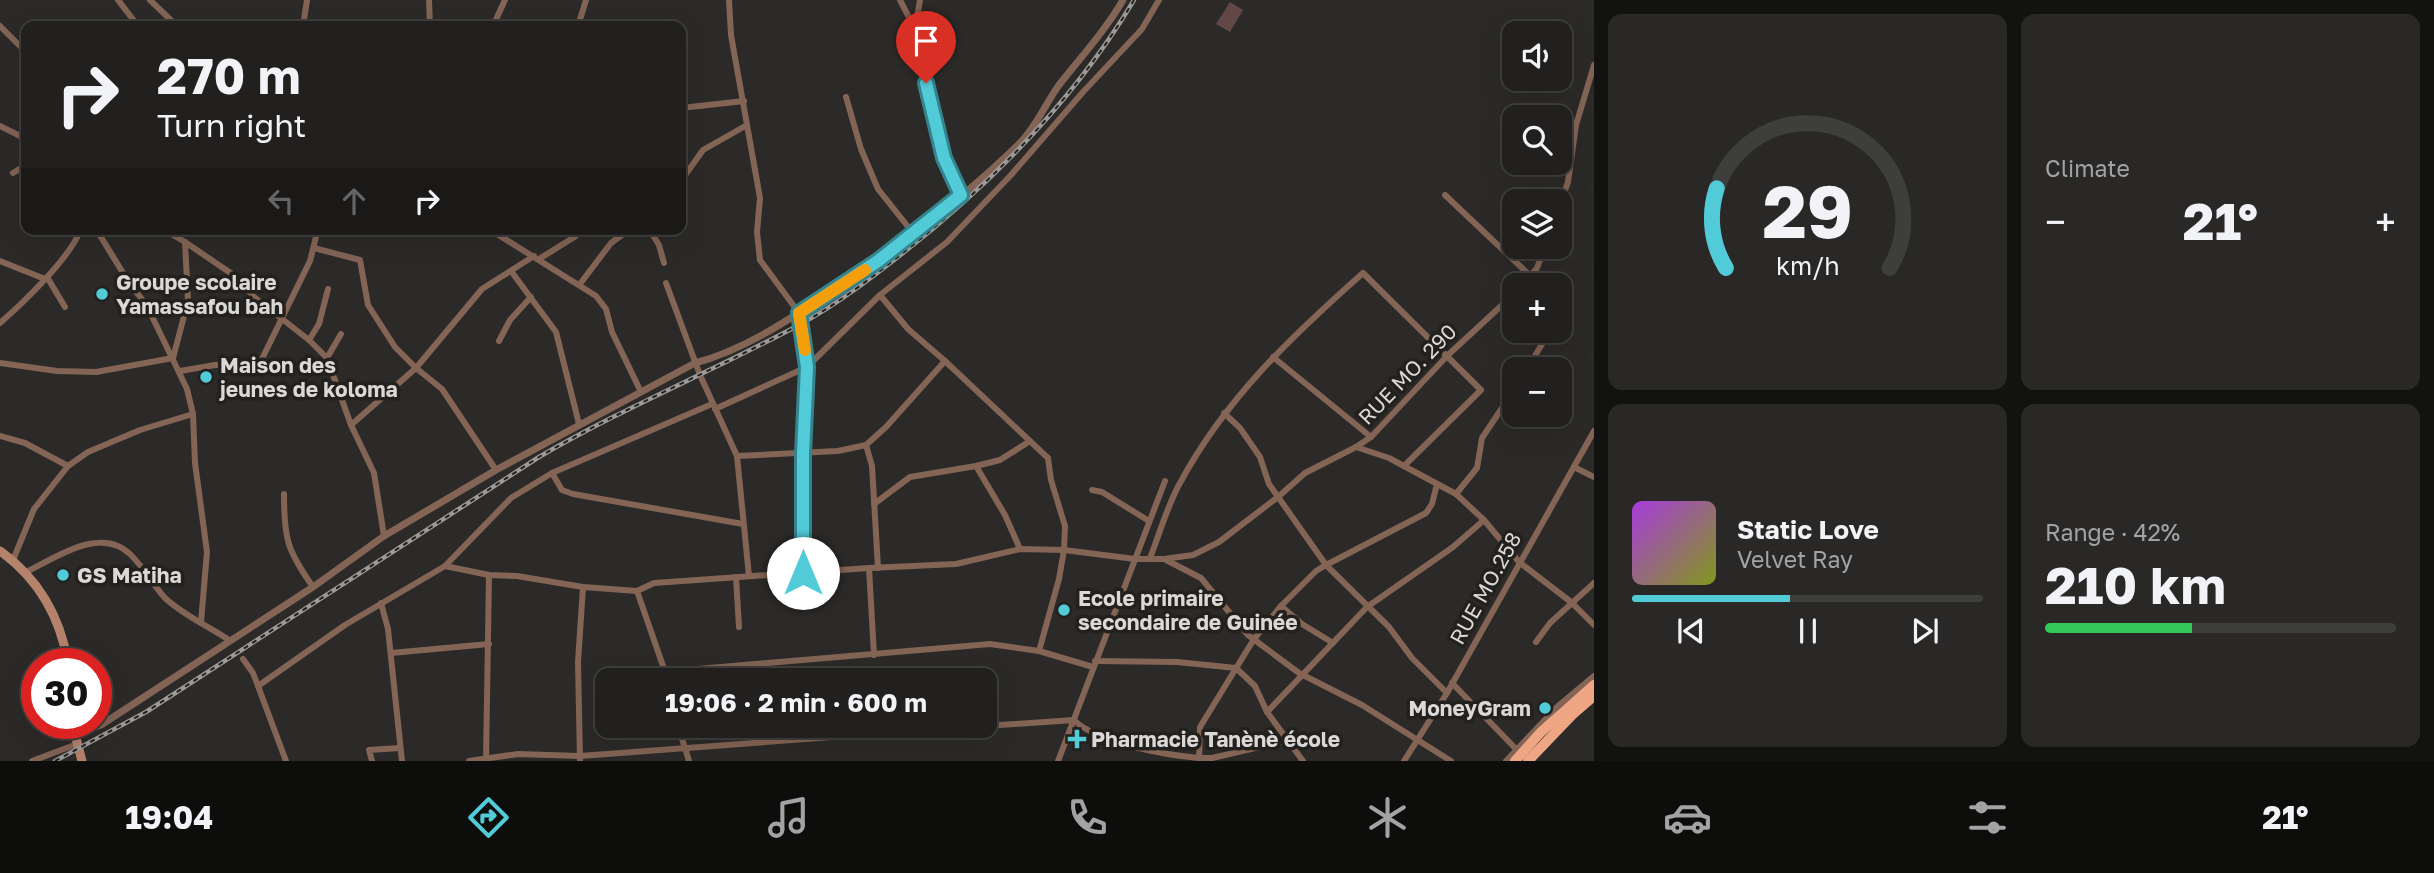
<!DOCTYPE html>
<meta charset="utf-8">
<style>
:root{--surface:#21201e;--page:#292827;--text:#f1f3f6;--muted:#a2a3a4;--line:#3e3e3c;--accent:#52cbd9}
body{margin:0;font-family:"Golos Text",sans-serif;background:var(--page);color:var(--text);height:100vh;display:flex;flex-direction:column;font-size:26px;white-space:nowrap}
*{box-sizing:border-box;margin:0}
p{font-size:23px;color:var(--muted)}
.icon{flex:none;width:38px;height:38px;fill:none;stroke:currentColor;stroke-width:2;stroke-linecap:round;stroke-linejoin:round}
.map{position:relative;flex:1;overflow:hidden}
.drawer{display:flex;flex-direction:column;gap:14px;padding:14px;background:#121210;width:840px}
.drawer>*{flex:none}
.banner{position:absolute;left:21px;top:21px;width:665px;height:214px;border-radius:14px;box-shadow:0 7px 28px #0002,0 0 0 2px var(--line);background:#21201e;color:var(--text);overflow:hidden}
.buttons{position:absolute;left:1502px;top:21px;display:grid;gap:14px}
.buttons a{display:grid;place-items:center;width:70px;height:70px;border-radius:14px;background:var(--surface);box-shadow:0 7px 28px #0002,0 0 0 2px var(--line);font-size:35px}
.speed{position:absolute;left:21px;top:648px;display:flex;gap:14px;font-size:35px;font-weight:700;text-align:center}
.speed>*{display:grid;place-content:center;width:91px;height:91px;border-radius:50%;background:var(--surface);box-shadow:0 7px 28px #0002,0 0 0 2px var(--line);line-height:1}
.speed .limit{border:10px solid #d22;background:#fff;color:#111}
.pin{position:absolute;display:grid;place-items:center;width:60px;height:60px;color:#fff;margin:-72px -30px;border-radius:50% 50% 50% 0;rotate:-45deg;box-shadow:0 0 7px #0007}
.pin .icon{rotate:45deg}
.me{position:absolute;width:77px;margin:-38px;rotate:0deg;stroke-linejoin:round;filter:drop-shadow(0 0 5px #0008)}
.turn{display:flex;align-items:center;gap:24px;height:147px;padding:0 21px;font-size:32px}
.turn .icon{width:91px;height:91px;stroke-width:2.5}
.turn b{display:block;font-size:49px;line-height:60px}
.lanes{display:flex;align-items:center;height:66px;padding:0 21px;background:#0003;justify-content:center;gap:35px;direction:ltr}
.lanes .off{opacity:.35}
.big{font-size:52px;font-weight:700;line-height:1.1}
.drawer .card{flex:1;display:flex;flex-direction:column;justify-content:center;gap:10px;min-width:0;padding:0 24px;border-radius:14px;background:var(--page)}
.drawer .dial{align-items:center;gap:0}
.dial svg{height:182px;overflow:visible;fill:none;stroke:var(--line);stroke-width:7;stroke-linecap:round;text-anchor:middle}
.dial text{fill:var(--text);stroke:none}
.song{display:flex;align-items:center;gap:21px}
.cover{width:84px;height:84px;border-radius:10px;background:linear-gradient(135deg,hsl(280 70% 55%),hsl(70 70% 35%))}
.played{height:7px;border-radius:4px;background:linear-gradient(90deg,var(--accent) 45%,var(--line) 45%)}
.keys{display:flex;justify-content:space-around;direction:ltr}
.heat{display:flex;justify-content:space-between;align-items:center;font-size:38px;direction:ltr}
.charge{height:10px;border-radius:5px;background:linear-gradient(90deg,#34c759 42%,var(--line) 0)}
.drawer .tiles{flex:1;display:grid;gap:14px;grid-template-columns:repeat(2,1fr)}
.trip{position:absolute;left:595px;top:668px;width:402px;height:70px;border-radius:14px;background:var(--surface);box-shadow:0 7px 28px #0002,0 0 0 2px var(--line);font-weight:700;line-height:70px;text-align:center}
.dock{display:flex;height:112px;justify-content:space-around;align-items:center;background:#0d0d0c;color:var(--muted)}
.dock .icon{width:49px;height:49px}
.dock .selected{color:var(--accent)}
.dock b{font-size:32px;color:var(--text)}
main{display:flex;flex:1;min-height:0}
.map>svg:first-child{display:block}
</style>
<main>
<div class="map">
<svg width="1594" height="761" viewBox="0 0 1594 761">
<rect width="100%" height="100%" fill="#2c2a28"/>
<polygon fill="#624747" points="1230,2 1243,10 1230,32 1216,24"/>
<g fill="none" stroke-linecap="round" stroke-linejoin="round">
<g stroke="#836455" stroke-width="6">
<polyline points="118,0 138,26"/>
<polyline points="150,0 177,26"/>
<polyline points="429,0 430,26"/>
<polyline points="729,0 731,35 760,198 757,232 760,260 799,313 807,367 803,454 803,573"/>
<polyline points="900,0 914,27"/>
<polyline points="920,0 915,29 930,109 944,158 961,195"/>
<polyline points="0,26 26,52"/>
<polyline points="303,26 307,0"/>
<polyline points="493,26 505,0"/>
<polyline points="578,26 586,0"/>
<polyline points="846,97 861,149 878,189 913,233"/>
<polyline points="681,108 744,101"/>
<polyline points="0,126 26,139"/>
<polyline points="13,173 26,165"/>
<polyline points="681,181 703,150 747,125"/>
<polyline points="1445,195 1540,285"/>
<polyline points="1559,207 1568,182 1576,125 1594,65"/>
<polyline points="96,229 128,281 147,306 187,389 193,414 195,463 207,552 201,622"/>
<polyline points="163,229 185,242 232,274 254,297 309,340 327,358 351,425 374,473 384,536"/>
<polyline points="489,229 596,296 606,309 612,332 641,392"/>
<polyline points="649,229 659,245 664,263"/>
<polyline points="314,248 360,260 368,305 395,347 416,368 442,389 496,470"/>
<polyline points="539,259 576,236 576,229"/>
<polyline points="0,261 45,279"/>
<polyline points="511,271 556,332 579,424"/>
<polyline points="47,277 65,307"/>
<polyline points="666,283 700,375 737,456 749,576"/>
<polyline points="580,284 611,243 630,229"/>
<polyline points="1523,285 1537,268 1545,247"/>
<polyline points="880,295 908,329 945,361 1048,458 1051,480 1065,526 1064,550 1059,579 1039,651"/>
<polyline points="1559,303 1562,311 1559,315"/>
<path d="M0 323C24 302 70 258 81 229"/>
<polyline points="309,340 319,324 328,289"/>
<polyline points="499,341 510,320 531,297"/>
<polyline points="1273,357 1371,437"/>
<polyline points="327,358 341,334"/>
<polyline points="0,363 57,371 96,372 173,358 188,301 185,242"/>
<polyline points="1527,369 1550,331"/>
<polyline points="180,371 215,365 259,365 310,261 318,229"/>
<polyline points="715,409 807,367 880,295 947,242 1011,175 1083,92 1142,29 1159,0"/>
<polyline points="1224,413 1240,428 1260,457 1269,484 1326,565 1389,627 1412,658 1447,693"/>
<polyline points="351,425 416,368 482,289 534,256"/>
<polyline points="0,436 25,443 68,466"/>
<polyline points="866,445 872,466 878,568"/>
<polyline points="1356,447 1389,458 1456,494 1484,520 1519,562 1571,602 1594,625"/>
<polyline points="737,456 838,451 866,445 886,427 945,361"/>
<polyline points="976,466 1005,515 1020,549"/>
<polyline points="1574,467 1594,477"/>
<polyline points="552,473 562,490 573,494 743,524"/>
<polyline points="1092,490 1102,492 1149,521"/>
<path d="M284 494C284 539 287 550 313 587"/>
<polyline points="1456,494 1477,468 1482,438 1514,390"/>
<polyline points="874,504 910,477 976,466 1000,460 1030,441"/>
<path d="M1150 558C1160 533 1167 506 1180 483 1225 399 1292 336 1363 273L1481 390 1404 466"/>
<polyline points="13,560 34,509 68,466 88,452 140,430 193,414"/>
<polyline points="1166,560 1201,578 1248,635 1299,673 1362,705 1451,761"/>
<polyline points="445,566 489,575 517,576 583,587 637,591 654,583 869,568 956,564 1020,549 1064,550 1135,559 1164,559 1193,555 1219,542 1278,497 1305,473 1356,447 1371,437 1448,355 1514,294"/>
<polyline points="869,568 874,655"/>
<path d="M26 572C57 557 101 525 131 555 144 568 153 585 165 598 183 615 208 626 229 640"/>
<polyline points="736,577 739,627"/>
<polyline points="637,591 663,666 662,681"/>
<polyline points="381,603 388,629 402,761"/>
<polyline points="1281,606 1302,624 1333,643"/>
<polyline points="1536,642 1550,623 1594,583"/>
<polyline points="391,653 489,644"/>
<polyline points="243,659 253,673 258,686"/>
<polyline points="1095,661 1177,662 1236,668 1255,686 1267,712 1303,761"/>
<polyline points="663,672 990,644 1039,651 1093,667"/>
<polyline points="1452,683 1517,750"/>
<polyline points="1267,712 1367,607 1453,547 1484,520"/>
<polyline points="678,726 689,761"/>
<path d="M985 726 1074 720C1097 743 1166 755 1199 758H1212L1286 741"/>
<polyline points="32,761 77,744"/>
<polyline points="286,761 258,686 345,625 445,566 511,498 552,473 712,404"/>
<polyline points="372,761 369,750 400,748"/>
<polyline points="469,761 518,754 580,756 979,726"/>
<polyline points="486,761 489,575"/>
<polyline points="580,761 578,662 583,587"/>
<polyline points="1058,761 1165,481"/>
<polyline points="1199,761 1200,727 1254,639 1281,606 1316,571 1326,565 1426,513 1432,504 1437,484"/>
<polyline points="1404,761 1447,693 1594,431"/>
<polyline points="1506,761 1558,706 1594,676"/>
</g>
<path stroke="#836455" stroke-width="7" d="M74 735 101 725 313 587 384 536 496 470 695 363C741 351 784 323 823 297 892 252 961 201 1020 143 1036 127 1046 103 1059 85 1081 57 1105 31 1123 0"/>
<g stroke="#b5836c" stroke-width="9">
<path d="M0 551C39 579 60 616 68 663"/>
<polyline points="72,723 82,761"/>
</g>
<g stroke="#eea685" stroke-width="10">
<polyline points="1515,761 1541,732 1594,685"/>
<polyline points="1528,761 1572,715 1594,696"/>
</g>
<defs>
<path id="rail" d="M55 761 146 712 539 457C623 408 713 371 799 325 836 305 870 279 903 253 993 182 1075 99 1134 0"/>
</defs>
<use href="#rail" stroke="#9b9a99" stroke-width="4.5"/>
<use href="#rail" stroke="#23211e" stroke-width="2" stroke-dasharray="5" stroke-linecap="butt"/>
</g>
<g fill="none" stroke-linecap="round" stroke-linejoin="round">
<defs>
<polyline id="route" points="803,573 803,454 807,367 799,313 878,261 961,195 944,158 926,83"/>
</defs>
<use href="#route" stroke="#35848d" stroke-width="18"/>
<use href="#route" stroke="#52cbd9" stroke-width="12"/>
<polyline stroke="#f59e0b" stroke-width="12" points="805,350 799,313 865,270"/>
</g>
<g fill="#52cbd9" stroke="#23211e" stroke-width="2.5">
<circle cx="102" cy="294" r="7"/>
<circle cx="206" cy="377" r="7"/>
<circle cx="63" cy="575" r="7"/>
<circle cx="1064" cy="610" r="7"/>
<circle cx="1545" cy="708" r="7"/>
<path d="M1073.5 728.5h7v7h7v7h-7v7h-7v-7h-7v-7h7z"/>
</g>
<g text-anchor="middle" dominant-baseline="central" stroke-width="7" stroke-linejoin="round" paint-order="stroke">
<g font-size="21" font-weight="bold" fill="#dad9d8" stroke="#23211e" text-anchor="start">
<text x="116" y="282">Groupe scolaire<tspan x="116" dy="24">Yamassafou bah</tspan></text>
<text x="220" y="365">Maison des<tspan x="220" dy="24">jeunes de koloma</tspan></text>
<text x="77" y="575">GS Matiha</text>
<text x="1078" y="598">Ecole primaire<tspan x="1078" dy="24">secondaire de Guinée</tspan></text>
<text x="1531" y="708" text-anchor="end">MoneyGram</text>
<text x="1091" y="739">Pharmacie Tanènè école</text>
</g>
<g font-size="21" fill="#dad9d8" stroke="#23211e">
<text transform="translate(1407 374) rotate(-46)">RUE MO. 290</text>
<text transform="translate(1485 588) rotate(-61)">RUE MO.258</text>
</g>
</g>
</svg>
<div class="buttons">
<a><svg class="icon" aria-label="sound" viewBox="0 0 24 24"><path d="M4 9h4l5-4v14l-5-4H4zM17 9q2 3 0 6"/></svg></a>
<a><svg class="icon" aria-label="search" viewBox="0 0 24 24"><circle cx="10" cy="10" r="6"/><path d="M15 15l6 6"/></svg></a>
<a><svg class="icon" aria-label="layers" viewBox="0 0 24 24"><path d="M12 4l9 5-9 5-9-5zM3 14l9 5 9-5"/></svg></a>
<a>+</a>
<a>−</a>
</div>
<div class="speed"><div class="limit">30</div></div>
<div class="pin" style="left:926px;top:83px;background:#d93025"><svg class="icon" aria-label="arrive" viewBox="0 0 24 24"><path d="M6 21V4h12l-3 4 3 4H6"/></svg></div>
<svg class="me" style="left:803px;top:573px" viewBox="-20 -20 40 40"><circle r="19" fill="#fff"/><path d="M0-13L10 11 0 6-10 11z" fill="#52cbd9"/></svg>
<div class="trip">19:06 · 2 min · 600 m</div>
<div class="banner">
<div class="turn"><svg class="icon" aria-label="right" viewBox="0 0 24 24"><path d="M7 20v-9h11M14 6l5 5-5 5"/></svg><div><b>270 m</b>Turn right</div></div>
<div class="lanes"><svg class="icon off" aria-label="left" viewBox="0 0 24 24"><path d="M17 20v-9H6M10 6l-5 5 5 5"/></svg><svg class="icon off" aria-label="ahead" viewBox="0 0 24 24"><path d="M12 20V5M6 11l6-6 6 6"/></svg><svg class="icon" aria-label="right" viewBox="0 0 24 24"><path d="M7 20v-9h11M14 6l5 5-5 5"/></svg></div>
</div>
</div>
<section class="drawer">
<div class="tiles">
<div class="card dial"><svg viewBox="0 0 100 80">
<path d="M14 69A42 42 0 1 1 86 69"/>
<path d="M14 69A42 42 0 0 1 10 34" stroke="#52cbd9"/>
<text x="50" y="56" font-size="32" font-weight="700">29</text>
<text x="50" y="72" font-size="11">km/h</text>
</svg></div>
<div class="card"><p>Climate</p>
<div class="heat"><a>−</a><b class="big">21°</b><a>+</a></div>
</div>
<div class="card">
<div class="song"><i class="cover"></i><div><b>Static Love</b><p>Velvet Ray</p></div></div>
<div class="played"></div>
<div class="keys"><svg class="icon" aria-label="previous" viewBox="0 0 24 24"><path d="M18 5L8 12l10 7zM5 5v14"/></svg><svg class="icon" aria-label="pause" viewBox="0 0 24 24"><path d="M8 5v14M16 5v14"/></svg><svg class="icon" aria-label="next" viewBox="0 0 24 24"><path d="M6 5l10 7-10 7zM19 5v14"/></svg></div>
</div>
<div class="card"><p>Range · 42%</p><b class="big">210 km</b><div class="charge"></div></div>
</div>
</section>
</main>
<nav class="dock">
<b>19:04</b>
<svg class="icon selected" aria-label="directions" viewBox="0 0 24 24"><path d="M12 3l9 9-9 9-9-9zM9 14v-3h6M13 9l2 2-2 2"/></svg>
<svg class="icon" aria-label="music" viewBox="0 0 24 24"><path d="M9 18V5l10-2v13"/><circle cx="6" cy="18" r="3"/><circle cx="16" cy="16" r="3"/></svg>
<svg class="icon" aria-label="phone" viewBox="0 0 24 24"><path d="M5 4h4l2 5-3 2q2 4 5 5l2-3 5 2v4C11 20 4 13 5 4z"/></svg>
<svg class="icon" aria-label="climate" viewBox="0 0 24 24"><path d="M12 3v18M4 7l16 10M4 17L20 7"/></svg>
<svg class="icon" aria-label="car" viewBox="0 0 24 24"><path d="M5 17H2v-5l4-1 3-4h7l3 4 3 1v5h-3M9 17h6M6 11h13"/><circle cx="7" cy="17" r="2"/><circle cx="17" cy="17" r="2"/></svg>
<svg class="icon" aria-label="filters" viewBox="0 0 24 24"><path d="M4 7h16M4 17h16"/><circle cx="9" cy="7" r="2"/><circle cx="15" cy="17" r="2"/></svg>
<b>21°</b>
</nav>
